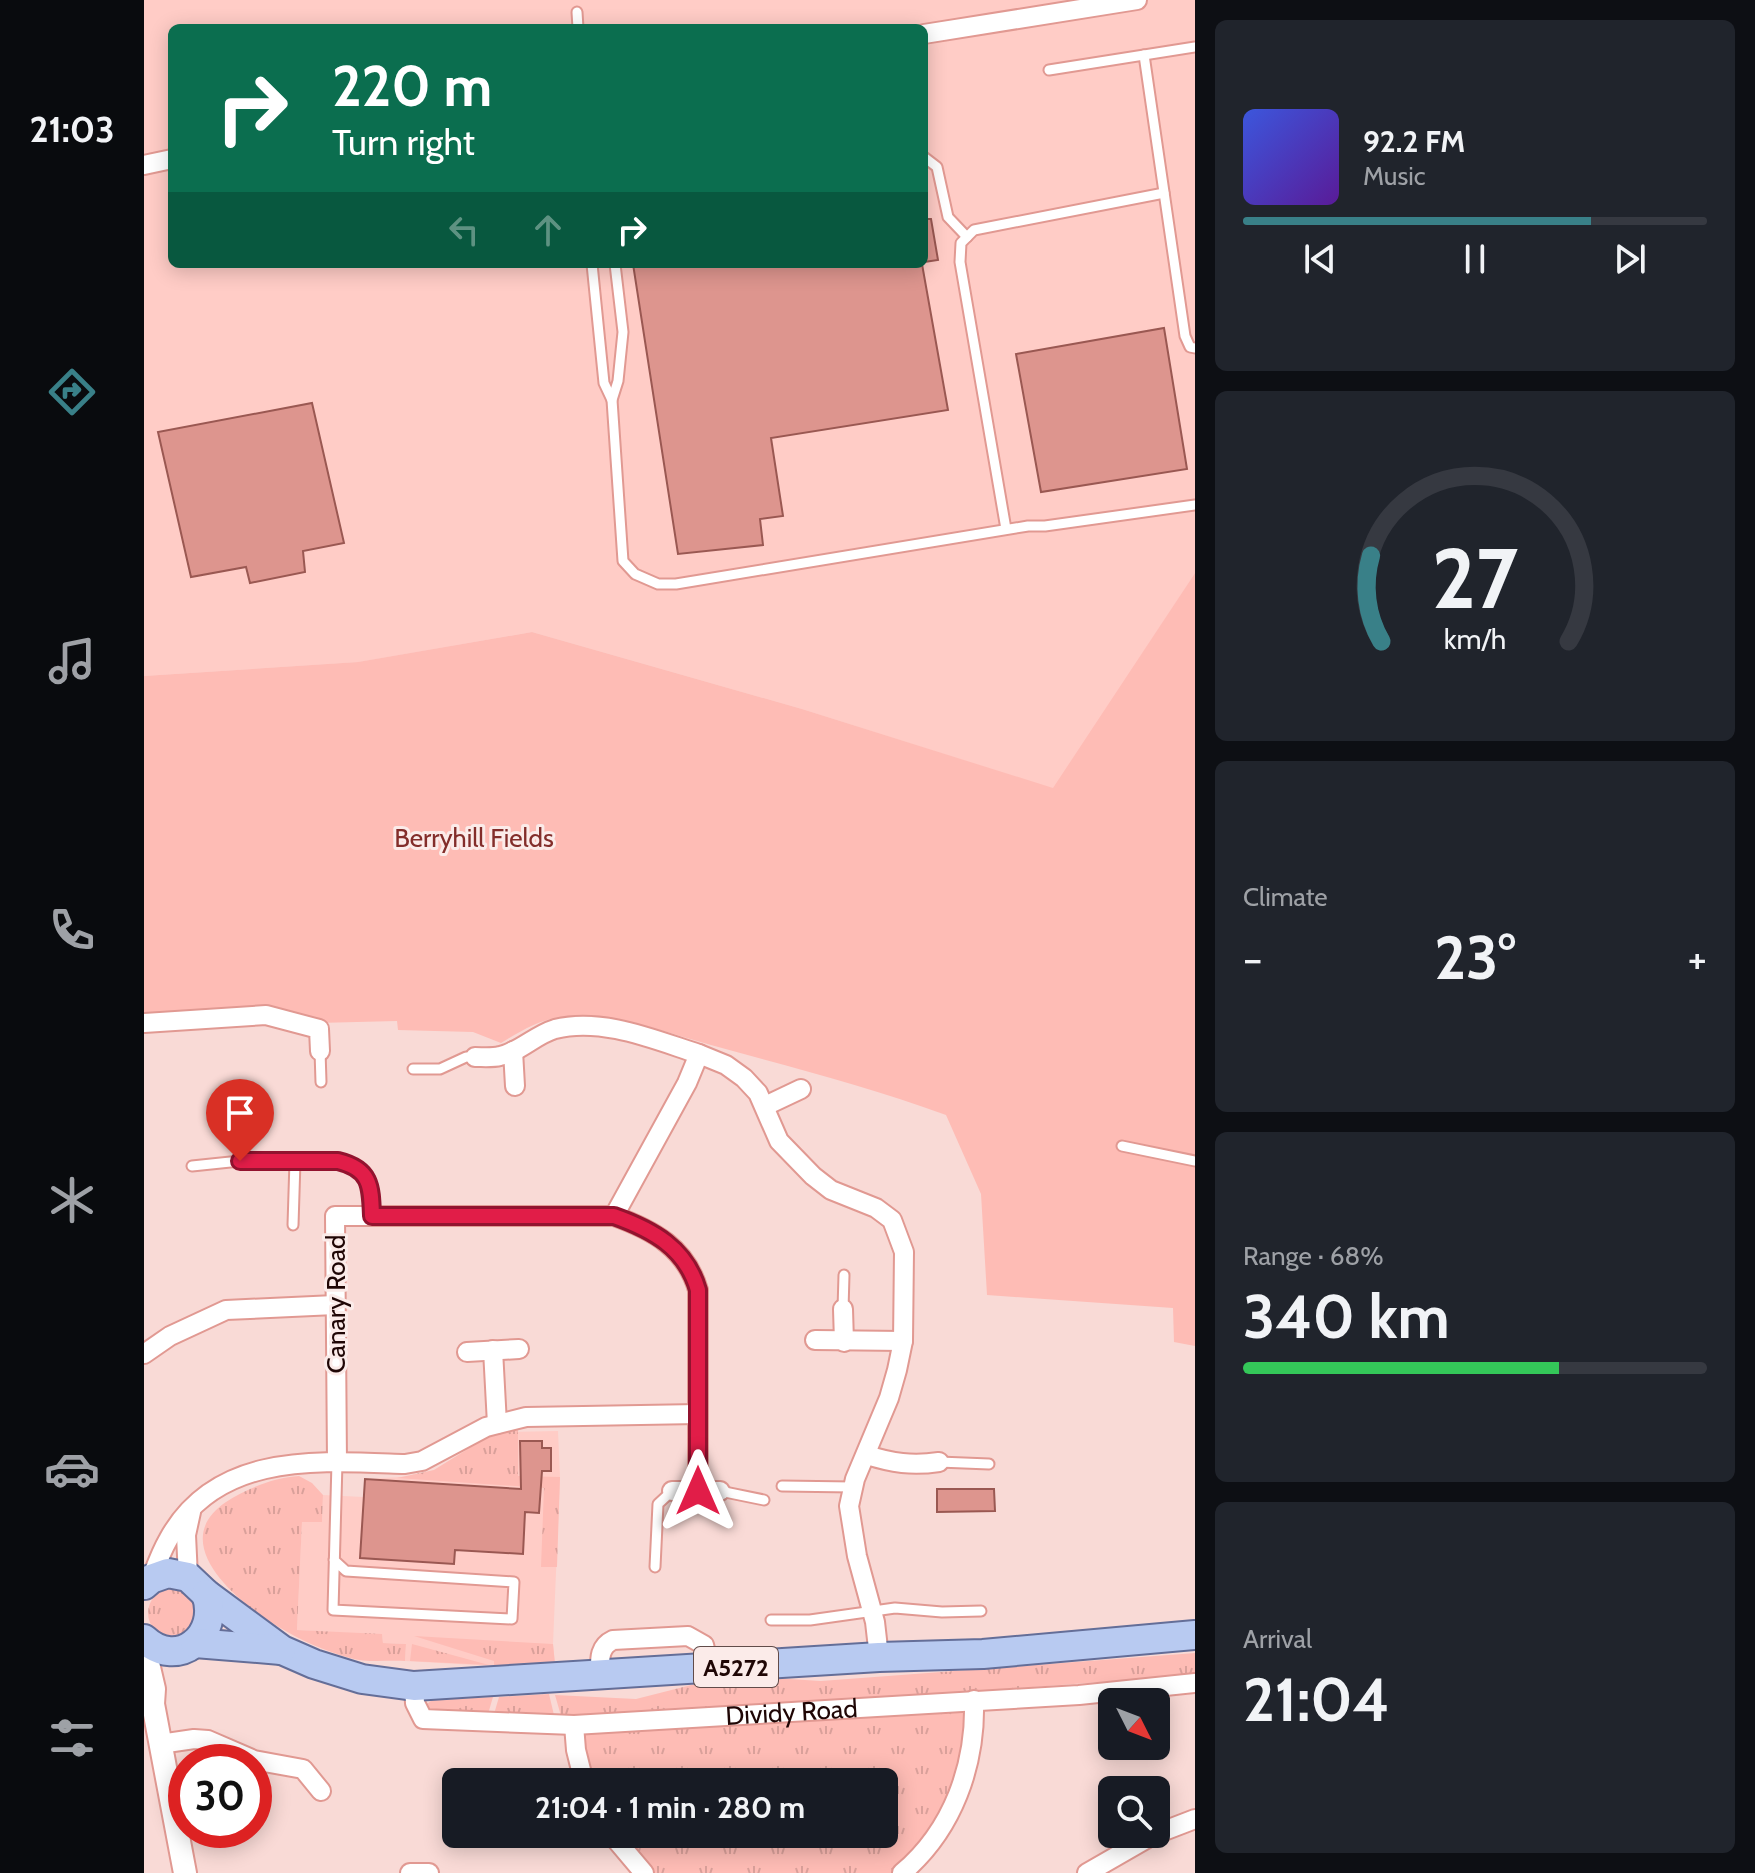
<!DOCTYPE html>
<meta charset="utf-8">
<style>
:root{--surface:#171b24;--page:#20242c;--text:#f1f3f6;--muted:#9ea1a6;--line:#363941;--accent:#398088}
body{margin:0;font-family:Cabin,sans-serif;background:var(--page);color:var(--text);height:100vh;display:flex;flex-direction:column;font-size:30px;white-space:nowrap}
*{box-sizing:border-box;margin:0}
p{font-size:26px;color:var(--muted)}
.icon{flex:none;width:44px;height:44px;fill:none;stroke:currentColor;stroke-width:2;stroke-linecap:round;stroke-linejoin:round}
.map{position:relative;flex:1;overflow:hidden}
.sheet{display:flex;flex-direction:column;gap:20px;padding:20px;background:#0d0f14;width:560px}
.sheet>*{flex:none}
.hud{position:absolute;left:24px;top:24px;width:760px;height:244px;border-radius:12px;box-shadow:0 4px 20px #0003;background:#0b6e4f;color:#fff;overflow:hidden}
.needle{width:52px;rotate:132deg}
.controls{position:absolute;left:954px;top:1688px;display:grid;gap:16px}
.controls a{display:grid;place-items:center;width:72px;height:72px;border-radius:12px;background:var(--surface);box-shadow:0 4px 20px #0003;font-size:40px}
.speed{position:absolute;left:24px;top:1744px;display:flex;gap:16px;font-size:40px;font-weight:700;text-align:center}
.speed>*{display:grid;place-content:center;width:104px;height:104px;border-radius:50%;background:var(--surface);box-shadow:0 4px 20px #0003;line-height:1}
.speed .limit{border:12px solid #d22;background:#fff;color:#111}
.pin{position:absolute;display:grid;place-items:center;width:68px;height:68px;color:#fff;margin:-82px -34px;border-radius:50% 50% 50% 0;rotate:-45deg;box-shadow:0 0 8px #0007}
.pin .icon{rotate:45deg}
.me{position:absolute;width:88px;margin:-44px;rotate:0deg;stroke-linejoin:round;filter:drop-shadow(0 0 6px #0008)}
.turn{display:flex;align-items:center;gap:28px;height:168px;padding:0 32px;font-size:36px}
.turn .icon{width:104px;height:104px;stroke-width:2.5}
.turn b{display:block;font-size:56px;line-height:68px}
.lanes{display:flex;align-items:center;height:76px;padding:0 32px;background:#0003;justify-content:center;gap:40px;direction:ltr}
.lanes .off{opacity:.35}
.big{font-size:60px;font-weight:800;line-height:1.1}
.sheet .tile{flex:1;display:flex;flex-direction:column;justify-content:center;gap:12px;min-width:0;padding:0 28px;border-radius:12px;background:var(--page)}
.sheet .dial{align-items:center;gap:0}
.dial svg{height:208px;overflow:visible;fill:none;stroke:var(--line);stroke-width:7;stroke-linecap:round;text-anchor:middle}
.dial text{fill:var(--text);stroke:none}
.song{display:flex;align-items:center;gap:24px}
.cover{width:96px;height:96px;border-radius:12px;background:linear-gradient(135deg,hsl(230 70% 55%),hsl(270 70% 35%))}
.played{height:8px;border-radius:4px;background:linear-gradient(90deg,var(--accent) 75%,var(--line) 75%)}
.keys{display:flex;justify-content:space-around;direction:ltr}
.heat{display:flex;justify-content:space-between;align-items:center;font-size:44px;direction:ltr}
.charge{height:12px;border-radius:6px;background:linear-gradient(90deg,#34c759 68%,var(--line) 0)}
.trip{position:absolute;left:298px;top:1768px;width:456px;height:80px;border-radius:12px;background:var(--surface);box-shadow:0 4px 20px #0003;font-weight:800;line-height:80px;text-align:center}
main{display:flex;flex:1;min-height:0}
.menu{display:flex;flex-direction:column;width:144px;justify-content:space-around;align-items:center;background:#090b0e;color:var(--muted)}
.menu .icon{width:56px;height:56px}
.menu .on{color:var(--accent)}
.menu b{font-size:36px;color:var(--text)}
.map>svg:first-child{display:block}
</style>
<main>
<nav class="menu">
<b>21:03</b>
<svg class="icon on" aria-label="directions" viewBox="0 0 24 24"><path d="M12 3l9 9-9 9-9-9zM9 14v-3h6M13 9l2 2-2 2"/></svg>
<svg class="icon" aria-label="music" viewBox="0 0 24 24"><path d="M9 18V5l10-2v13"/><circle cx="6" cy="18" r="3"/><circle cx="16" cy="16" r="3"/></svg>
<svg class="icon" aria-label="phone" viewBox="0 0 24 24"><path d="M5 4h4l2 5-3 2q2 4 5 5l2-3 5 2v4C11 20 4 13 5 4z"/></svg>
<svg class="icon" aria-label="climate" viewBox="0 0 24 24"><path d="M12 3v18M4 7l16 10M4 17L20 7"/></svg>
<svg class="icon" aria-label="car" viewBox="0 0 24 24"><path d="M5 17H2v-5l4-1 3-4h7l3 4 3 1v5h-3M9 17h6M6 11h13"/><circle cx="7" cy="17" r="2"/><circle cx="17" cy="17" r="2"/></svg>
<svg class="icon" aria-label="filters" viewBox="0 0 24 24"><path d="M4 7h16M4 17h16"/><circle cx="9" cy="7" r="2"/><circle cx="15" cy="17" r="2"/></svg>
</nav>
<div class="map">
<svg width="1051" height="1873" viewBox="0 0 1051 1873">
<defs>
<pattern id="grass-tufts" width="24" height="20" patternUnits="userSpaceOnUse" patternTransform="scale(2)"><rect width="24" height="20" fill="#febcb5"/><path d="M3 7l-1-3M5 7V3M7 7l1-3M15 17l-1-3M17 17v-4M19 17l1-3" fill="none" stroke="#d9a09a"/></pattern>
</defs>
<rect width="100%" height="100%" fill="#f9dad6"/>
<g fill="#ffccc6" fill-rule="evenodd">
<path d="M0 0H1051V573L910 789 658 709 388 632 215 662 0 676ZM28 28H780V264H28Z"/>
<polygon points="414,1431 416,1477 409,1644 411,1664 350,1666 261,1661 262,1644 239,1643 238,1635 153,1630 158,1521 178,1522 179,1495 219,1497 221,1479 274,1476 290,1470 345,1436 359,1432"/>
</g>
<g fill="url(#grass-tufts)">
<polygon points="374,1430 374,1476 416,1477 413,1567 397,1567 400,1488 253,1478 290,1470 345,1436"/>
<path d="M155 1476 168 1483 179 1495 178 1522H158L153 1630 238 1634 239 1643 262 1644 261 1661C243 1660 222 1663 206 1658 181 1651 156 1640 133 1626 95 1603 21 1543 82 1502 102 1489 131 1477 155 1476Z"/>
<circle cx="28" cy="1613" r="24"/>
<polygon points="270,1636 409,1644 411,1664 350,1666 350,1661"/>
<polygon points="268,1644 345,1665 266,1661"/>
<polygon points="1051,1653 1051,1675 821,1692 417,1716 411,1695 492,1699 559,1682 629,1678 677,1681"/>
<polygon points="405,1694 410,1715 350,1714 355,1697"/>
<polygon points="349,1697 344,1714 286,1709 283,1704 288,1700"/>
<polygon points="830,1700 813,1798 758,1873 502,1873 470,1834 740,1834 740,1782 445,1782 430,1725"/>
</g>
<path fill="#febcb5" d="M1051 573V1346L1030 1342 1029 1308 843 1295 837 1194 802 1115C725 1087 646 1067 567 1045 519 1032 469 1011 418 1017 394 1020 377 1031 357 1043L329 1032 254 1030 253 1021 173 1023 0 1018V676L214 662 388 632 658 709 909 788Z"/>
<g fill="#dd958e" stroke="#9a5852" stroke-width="2">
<polygon points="780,219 787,219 794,260 780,262"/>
<polygon points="489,264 778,264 804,410 627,438 639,516 616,519 619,545 534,554"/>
<polygon points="1020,328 1043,469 897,492 872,354"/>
<polygon points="168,403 200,543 159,551 161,572 106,583 102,567 47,577 14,432"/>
<polygon points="376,1441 398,1441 398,1448 407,1448 407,1471 398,1471 395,1513 381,1512 379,1554 311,1550 310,1564 216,1558 221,1479 377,1489"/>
<polygon points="793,1489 850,1489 851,1511 793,1512"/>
</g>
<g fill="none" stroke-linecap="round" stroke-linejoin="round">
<defs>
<g id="service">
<polyline points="433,12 434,28"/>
<polyline points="1000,55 1041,336 1046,347 1051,348"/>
<polyline points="905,70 1051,47"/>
<polyline points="780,157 793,167 804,217 823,237"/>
<polyline points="448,264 460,383 468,400"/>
<polyline points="471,264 479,332 474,381 468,400 479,561 491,574 514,584 532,584 884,526 901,526 1051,505"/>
<polyline points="862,529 816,262 817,243 830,230 1020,193"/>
<polyline points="176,1051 177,1082"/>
<polyline points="269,1069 296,1069 322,1057 331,1057"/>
<polyline points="978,1146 1051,1161"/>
<path d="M48 1166 96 1161H194C227 1169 227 1186 228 1216"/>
<polyline points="149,1225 151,1161"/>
<polyline points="699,1309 700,1275"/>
<polyline points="795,1462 845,1464"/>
<polyline points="638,1486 708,1487"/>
<polyline points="576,1491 620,1500"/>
<polyline points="190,1560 202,1571 370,1582 368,1619 189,1610 193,1462"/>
<polyline points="511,1567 514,1504 528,1491"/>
<polyline points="627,1620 666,1620 751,1608 798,1612 837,1611"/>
</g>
<g id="minor">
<polyline points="780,34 993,0"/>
<polyline points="0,165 28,159"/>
<polyline points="0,1023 122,1015 175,1029 176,1051"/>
<polyline points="369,1051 371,1086"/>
<path d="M331 1057C339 1057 348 1058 356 1056 376 1052 391 1035 411 1029 458 1017 511 1040 555 1054"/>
<polyline points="621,1106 657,1089"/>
<polyline points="470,1216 543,1083 555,1054 582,1065 600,1078 614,1093 635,1141 669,1176 687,1190 732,1208 748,1220 760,1252 759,1341 753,1370 745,1398 711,1479 705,1506 713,1556 731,1622 735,1657"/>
<polyline points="699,1309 700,1342"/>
<polyline points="671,1340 759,1341"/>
<polyline points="349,1350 353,1424"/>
<polyline points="323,1352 375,1349"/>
<polyline points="0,1354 26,1336 82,1310 191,1305"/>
<path d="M723 1455C748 1463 768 1466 795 1462"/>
<path d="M193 1462 191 1216H470C509 1230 542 1248 554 1290V1491"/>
<polyline points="528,1491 576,1491"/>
<polyline points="44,1577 42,1535 47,1512"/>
<path d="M7 1579C12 1566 17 1552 24 1540 72 1451 176 1461 261 1464L278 1461 342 1427 382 1417 554 1414"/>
<path d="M456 1675C456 1661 454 1647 469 1640L544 1636 560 1645 566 1669"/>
<path id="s1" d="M270 1686 271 1703 279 1719 430 1725 935 1695 1051 1683"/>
<polyline points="430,1725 432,1750 440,1782"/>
<polyline points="16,1744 50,1739 64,1740 110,1760 159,1769 177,1791"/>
<polyline points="467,1834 500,1873"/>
<polyline points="1012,1834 1051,1819"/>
<polyline points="266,1873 285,1873"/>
<path d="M758 1873C809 1830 832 1765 830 1700"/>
<polyline points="943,1873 1011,1834"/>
</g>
<polyline id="tertiary" points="0,1646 10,1689 9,1704 41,1873"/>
<g id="primary">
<polyline points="0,1585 7,1579 24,1573 44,1577 62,1594 138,1650 170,1664 218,1679 270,1686 735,1657 839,1654 1051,1635"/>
<path d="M0 1639C34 1671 77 1635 62 1594"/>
<polyline points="51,1643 137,1650"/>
</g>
</defs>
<use href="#service" stroke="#e19992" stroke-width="13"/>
<use href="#minor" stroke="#e19992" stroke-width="22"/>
<use href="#tertiary" stroke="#e19992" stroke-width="26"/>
<use href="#primary" stroke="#646e98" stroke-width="32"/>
<use href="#service" stroke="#fff" stroke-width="9"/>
<use href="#minor" stroke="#fff" stroke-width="18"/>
<use href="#tertiary" stroke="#fff" stroke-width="22"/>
<use href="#primary" stroke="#b8caf1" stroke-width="28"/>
</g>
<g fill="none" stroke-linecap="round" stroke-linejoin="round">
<defs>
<path id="route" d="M96 1161H194C227 1169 227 1186 228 1216H470C509 1230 542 1248 554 1290V1491"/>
</defs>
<use href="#route" stroke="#92132f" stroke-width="20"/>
<use href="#route" stroke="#e11d48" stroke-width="14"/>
</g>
<g text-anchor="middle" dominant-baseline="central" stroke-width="6" stroke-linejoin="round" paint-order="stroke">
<rect fill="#fbebe9" stroke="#614b49" stroke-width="2" x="550" y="1647" width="84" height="40" rx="6"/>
<g font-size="24" font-weight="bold" fill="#1f0605">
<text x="592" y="1667">A5272</text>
</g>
<g font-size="26" fill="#832d2a" stroke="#fbebe9">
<text x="330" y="838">Berryhill Fields</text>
</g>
<g font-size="26" fill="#1f0605" stroke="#fbebe9">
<text transform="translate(192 1304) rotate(-90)">Canary Road</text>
<text stroke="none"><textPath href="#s1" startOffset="404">Dividy Road</textPath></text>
</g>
</g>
</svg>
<div class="controls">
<a><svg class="needle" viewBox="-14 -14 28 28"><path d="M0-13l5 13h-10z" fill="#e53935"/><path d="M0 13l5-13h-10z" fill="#9ea1a6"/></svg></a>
<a><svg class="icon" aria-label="search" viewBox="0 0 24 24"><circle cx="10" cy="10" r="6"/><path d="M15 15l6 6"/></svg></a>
</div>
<div class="speed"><div class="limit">30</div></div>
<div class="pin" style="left:96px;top:1161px;background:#d93025"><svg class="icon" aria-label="arrive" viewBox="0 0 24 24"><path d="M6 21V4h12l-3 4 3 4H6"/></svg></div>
<svg class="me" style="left:554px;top:1491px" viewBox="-20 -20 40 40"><path d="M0-17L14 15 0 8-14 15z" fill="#e11d48" stroke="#fff" stroke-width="4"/></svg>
<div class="trip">21:04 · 1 min · 280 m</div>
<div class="hud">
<div class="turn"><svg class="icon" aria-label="right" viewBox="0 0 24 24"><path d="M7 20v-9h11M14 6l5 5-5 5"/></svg><div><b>220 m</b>Turn right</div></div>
<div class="lanes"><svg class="icon off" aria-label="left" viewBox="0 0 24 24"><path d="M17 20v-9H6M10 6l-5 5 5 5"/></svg><svg class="icon off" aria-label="ahead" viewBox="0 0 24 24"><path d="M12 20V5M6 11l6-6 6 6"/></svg><svg class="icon" aria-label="right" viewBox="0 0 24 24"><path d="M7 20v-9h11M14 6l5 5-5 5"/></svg></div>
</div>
</div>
<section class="sheet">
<div class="tile">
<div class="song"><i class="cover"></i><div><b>92.2 FM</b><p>Music</p></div></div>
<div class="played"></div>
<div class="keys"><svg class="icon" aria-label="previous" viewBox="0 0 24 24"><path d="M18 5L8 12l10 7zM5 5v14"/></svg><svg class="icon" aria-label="pause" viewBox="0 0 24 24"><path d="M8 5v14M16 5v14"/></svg><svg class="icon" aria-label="next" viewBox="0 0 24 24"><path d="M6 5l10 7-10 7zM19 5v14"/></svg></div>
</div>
<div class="tile dial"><svg viewBox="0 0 100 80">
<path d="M14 69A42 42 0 1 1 86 69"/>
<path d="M14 69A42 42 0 0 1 10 36" stroke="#398088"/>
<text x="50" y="56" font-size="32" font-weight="700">27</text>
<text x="50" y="72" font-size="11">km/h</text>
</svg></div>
<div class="tile"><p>Climate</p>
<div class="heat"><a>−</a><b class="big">23°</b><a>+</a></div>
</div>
<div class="tile"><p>Range · 68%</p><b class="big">340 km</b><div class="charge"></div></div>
<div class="tile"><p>Arrival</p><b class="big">21:04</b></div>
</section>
</main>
